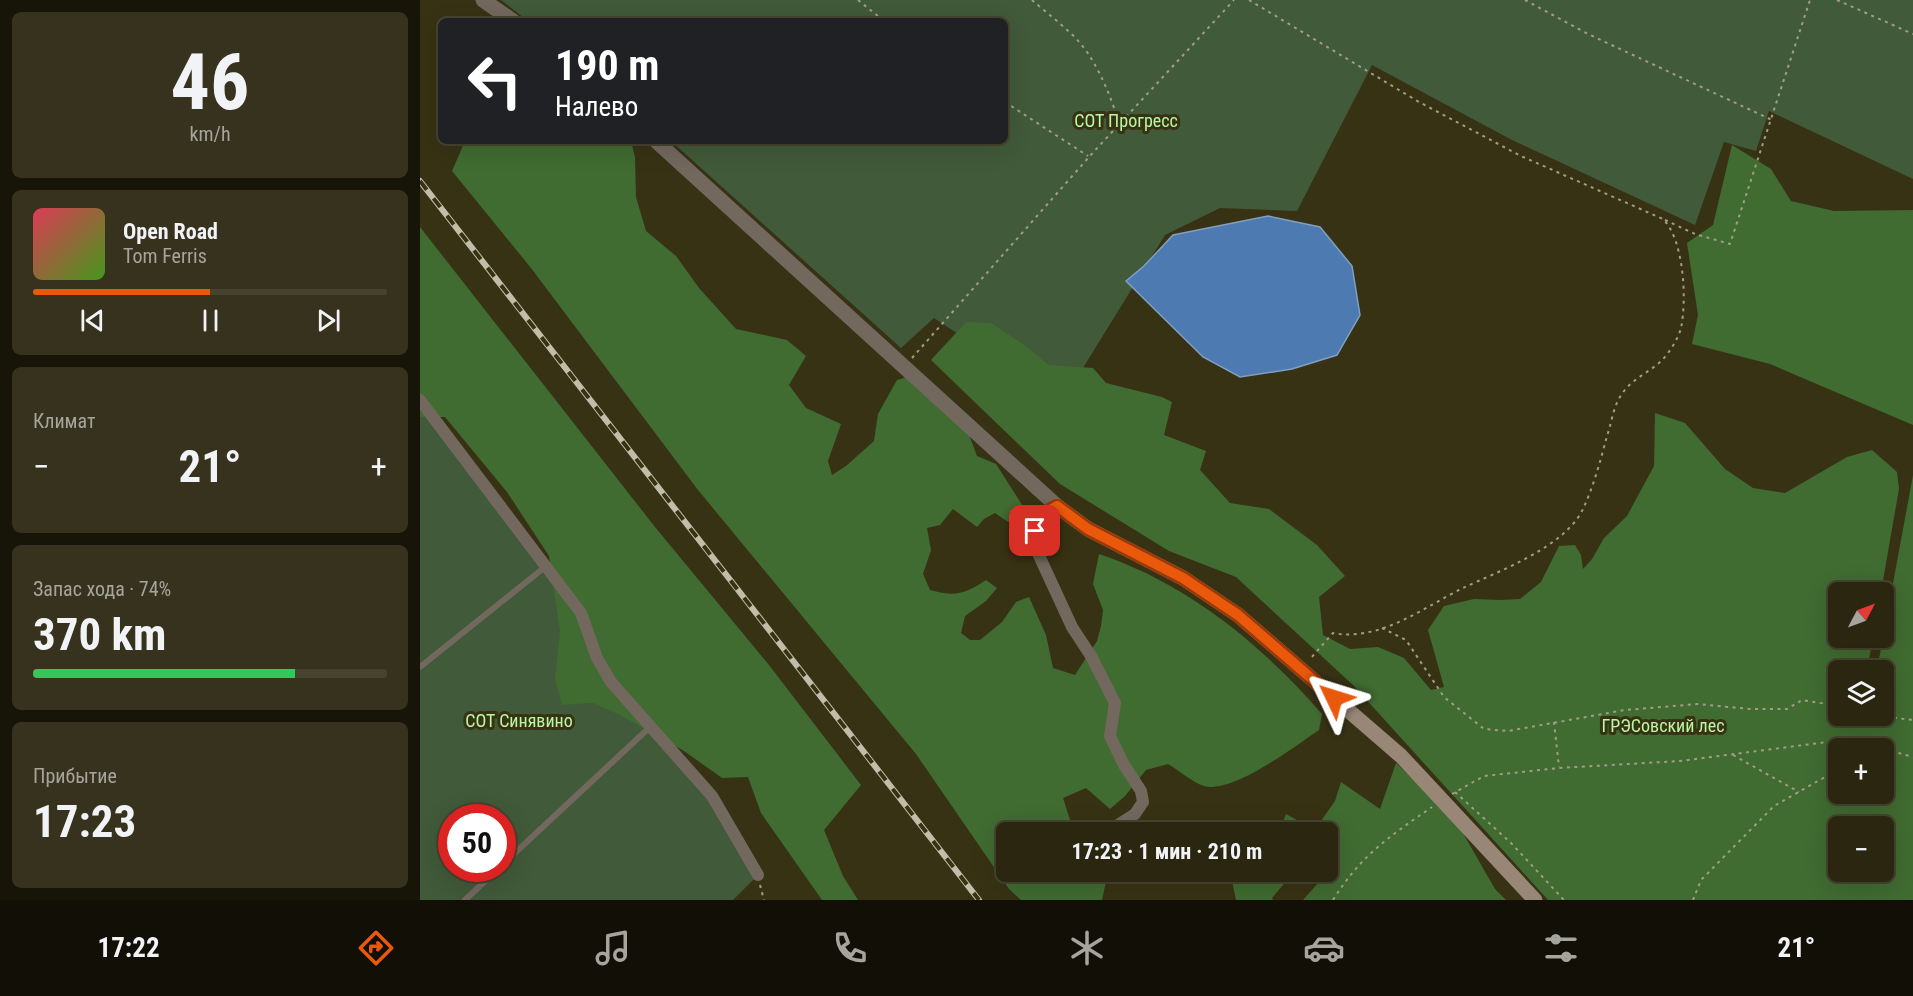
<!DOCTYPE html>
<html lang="ru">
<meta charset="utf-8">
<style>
:root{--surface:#2a260f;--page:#36321d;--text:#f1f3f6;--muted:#a5a59e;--line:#46432f;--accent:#ea580c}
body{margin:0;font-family:"Roboto Condensed",sans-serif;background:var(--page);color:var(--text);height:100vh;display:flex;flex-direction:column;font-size:22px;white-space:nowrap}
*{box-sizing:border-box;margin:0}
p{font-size:20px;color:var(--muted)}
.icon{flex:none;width:33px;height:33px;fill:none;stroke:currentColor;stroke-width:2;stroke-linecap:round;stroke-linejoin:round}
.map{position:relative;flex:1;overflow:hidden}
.panel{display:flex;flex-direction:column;gap:12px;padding:12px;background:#171508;width:420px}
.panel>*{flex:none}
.top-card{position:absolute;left:18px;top:18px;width:570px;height:126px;border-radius:9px;box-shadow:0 6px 24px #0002,0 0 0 2px var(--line);background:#202124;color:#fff;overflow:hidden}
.needle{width:39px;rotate:49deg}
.buttons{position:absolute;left:1408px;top:582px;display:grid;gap:12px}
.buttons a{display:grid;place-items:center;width:66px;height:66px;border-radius:9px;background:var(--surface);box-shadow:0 6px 24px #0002,0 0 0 2px var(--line);font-size:30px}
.speed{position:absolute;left:18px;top:804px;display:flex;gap:12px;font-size:30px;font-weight:700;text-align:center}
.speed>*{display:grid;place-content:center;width:78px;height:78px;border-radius:50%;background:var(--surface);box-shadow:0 6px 24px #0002,0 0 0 2px var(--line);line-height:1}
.speed .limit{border:9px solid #d22;background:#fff;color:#111}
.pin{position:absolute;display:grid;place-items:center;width:51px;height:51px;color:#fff;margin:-26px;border-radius:12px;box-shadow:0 3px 9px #0006}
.me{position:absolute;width:66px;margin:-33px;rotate:311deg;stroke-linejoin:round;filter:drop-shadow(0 0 4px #0008)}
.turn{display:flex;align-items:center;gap:21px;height:126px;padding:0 18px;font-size:27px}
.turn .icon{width:78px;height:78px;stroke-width:2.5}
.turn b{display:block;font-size:42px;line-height:51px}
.big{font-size:45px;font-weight:700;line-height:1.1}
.panel .widget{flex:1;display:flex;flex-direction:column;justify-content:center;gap:9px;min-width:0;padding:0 21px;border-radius:9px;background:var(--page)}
.panel .dial{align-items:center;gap:0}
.dial b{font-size:78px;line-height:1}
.song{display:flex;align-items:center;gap:18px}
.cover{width:72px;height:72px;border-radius:9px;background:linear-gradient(135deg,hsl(350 70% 55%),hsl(100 70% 35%))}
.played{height:6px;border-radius:3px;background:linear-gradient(90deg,var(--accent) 50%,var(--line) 50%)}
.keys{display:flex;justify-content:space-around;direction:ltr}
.heat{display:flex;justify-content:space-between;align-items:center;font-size:33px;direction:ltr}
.charge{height:9px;border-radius:4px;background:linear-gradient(90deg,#34c759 74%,var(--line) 0)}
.trip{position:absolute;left:576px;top:822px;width:342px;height:60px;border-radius:9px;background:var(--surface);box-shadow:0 6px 24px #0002,0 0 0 2px var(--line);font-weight:700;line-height:60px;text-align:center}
.menu{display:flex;height:96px;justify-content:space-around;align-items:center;background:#110f06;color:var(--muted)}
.menu .icon{width:42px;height:42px}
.menu .current{color:var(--accent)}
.menu b{font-size:27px;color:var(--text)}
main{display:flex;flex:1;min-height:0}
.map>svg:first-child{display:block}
</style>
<main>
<section class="panel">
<div class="widget dial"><b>46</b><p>km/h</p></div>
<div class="widget">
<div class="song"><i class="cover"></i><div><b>Open Road</b><p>Tom Ferris</p></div></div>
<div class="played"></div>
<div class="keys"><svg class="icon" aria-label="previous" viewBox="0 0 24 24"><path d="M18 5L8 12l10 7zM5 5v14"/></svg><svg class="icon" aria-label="pause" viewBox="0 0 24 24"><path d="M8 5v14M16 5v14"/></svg><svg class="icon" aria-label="next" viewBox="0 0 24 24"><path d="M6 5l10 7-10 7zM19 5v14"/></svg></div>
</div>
<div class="widget"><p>Климат</p>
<div class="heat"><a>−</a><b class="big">21°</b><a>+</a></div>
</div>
<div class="widget"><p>Запас хода · 74%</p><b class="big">370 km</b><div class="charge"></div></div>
<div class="widget"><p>Прибытие</p><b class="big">17:23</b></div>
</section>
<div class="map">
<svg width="1493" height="900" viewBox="0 0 1493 900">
<rect width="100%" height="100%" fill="#383214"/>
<g fill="#415a39" fill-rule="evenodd">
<polygon points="81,0 1493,0 1493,179 1349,111 1336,151 1304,142 1275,225 1092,140 952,65 877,211 800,208 745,235 642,402 514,318 481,348 251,141 585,141 585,21 108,21"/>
<path d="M0 400 292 796 338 875 313 900H0ZM32 818H82V868H32Z"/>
</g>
<g fill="#406b31" fill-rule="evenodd">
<path d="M45 141H211L215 157 216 197 226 231 256 256 279 288 316 329 367 340 386 356 369 385 386 408 421 424 408 461 412 475 426 466 454 441 458 414 477 380 500 373 540 411 557 456 576 464 606 511 588 522 575 513 564 519 557 527 533 509 520 525 507 528 511 550 503 574 510 590C535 597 545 594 566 580L577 588 566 601 545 616 541 633 550 640H560L582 622 596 602 609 597 626 635 633 668 655 675 677 641 681 626 683 610 673 584 679 554C768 584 841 644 902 714L899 730C875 746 813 794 784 786 774 783 758 770 748 764L726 770 705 796 690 809 666 788 643 798 654 832H586V872H679L686 882 682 900H601L589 889 496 754 278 490 111 268 32 171Z"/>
<polygon points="1312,145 1351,169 1371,201 1414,211 1493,210 1493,425 1350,364 1272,344 1278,315 1267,243 1293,225"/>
<polygon points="0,227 235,527 349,665 441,785 404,830 423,876 438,900 402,900 341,813 328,777 302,778 264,751 200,715 173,703 142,705 135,679 140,631 129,556 87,492 25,417 0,417"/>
<path d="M546 322 571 323 603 344 629 365 673 368 686 383 742 397 752 402 744 435 786 451 780 470 810 503 849 509 897 545 925 576 899 597 903 635 930 649 958 647 984 658 1011 690 1024 687 1008 630 1024 606 1054 599 1080 600 1100 599 1121 582 1139 546 1155 545 1161 555 1163 569 1172 559 1184 538 1207 516 1234 466 1235 413 1265 423 1305 469 1333 488 1365 493 1427 457 1452 450 1477 472 1479 489 1461 592H1419V638H1453L1447 670H1419V716H1464V670H1457L1493 475V900H1128L933 685 816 577 749 551 640 484 511 360ZM1464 748V794H1419V748ZM1464 826V872H1419V826Z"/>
<polygon points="976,763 1036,821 1075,889 1086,900 883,900 908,872 913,850 908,832 906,832 901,821 915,801 921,782 960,809"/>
<polygon points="866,814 884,824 890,832 859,832"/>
<polygon points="810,872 874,872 852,898 853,900 816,900"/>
</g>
<polygon fill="#4e7ab2" stroke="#819fc1" stroke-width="1.5" points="848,216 900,227 932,266 940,315 917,355 872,369 820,377 783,357 706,281 724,266 753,235"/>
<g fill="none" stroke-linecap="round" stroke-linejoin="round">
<g stroke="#a29d86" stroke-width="2" stroke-dasharray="3 4.5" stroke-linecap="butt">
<polyline points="438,0 464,21"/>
<path d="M612 0C631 17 655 33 669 55 682 75 692 100 699 123"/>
<path d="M829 0 999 102 1101 156 1243 219C1264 240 1267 299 1261 328 1258 339 1251 350 1243 359 1231 372 1212 378 1202 394 1193 406 1192 422 1187 436 1181 459 1173 488 1163 509 1145 547 1079 571 1043 588 1004 607 960 642 913 633L890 659"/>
<polyline points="1105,0 1168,34 1352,120"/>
<polyline points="1417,0 1493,34"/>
<polyline points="585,102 668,156"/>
<polyline points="1245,220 1275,234 1310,244 1390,0"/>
<polyline points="492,358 669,157 814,0"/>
<polyline points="962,628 986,640 1024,697 1064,729 1088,731 1205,710 1277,704 1330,709 1367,709 1382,700 1419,706"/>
<polyline points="1459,716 1493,720"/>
<polyline points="1134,722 1139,767"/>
<polyline points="1464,749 1493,757"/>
<polyline points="1313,755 1379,792"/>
<polyline points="1464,755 1473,752"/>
<polyline points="1035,792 1091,843 1144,900"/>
<polyline points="1032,794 1064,776 1139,768 1260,761 1415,741 1463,748"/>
<polyline points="340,885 344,900"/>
<path d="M913 900C941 855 970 836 1012 807"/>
<polyline points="1273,900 1281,880 1354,806 1419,769"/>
</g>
<g stroke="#73685e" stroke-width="6">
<polyline points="0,667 125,567"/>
<polyline points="82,865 230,727"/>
<polyline points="45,900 79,868"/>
</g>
<g stroke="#73685e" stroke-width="12">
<polyline points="0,400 161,613 177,658 191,682 292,796 338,875"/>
<polyline points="637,506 621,515 615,531 616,549 652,627 671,656 695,703 690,736 704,765 721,791 723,802 715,814 695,827"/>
</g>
<g stroke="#73685e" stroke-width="15">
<polyline points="63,0 93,21"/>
<polyline points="236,141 637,506"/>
</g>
<polyline stroke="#988676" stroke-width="15" points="637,506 668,529 763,578 818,615 981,756 1115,900"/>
<defs>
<polyline id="rail" points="0,181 559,900"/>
</defs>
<use href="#rail" stroke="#c1bda8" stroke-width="6"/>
<use href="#rail" stroke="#383214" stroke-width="4" stroke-dasharray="11" stroke-linecap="butt"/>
</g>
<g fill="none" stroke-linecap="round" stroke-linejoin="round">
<defs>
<polyline id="route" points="615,531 621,515 637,506 668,529 763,578 818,615 914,698"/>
</defs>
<use href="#route" stroke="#983908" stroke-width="15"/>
<use href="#route" stroke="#ea580c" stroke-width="10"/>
</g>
<g text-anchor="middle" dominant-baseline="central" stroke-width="6" stroke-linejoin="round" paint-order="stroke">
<g font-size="18" fill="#b8f8a3" stroke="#383214">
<text x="706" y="120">СОТ Прогресс</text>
<text x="99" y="720">СОТ Синявино</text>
<text x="1243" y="725">ГРЭСовский лес</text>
</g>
</g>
</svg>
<div class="buttons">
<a><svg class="needle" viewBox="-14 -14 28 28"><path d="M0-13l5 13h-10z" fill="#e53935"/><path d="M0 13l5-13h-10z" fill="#a5a59e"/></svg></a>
<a><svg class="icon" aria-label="layers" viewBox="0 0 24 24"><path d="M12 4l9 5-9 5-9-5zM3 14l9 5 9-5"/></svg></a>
<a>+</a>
<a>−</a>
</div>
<div class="speed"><div class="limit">50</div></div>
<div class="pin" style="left:615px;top:531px;background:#d93025"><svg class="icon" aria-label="arrive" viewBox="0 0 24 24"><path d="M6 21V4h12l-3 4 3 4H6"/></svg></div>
<svg class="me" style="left:914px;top:698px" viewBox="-20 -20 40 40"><path d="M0-17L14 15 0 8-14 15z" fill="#ea580c" stroke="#fff" stroke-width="4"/></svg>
<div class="trip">17:23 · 1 мин · 210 m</div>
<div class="top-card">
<div class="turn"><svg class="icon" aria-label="left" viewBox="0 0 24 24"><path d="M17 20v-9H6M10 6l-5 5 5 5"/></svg><div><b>190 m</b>Налево</div></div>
</div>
</div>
</main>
<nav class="menu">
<b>17:22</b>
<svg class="icon current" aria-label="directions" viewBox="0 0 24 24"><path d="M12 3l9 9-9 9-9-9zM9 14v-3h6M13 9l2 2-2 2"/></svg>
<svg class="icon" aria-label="music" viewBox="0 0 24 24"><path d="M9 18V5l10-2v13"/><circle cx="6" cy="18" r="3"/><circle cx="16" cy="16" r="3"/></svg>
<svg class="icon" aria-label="phone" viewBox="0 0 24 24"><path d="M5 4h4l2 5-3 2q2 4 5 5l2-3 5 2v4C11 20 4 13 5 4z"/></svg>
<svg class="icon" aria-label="climate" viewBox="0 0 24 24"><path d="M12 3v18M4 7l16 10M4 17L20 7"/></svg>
<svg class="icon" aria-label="car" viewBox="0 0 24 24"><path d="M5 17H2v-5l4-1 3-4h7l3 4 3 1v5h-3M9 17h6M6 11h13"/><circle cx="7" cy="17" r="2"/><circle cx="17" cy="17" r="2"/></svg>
<svg class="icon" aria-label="filters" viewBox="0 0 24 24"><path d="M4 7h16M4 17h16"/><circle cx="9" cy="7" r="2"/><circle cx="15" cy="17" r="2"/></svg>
<b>21°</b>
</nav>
